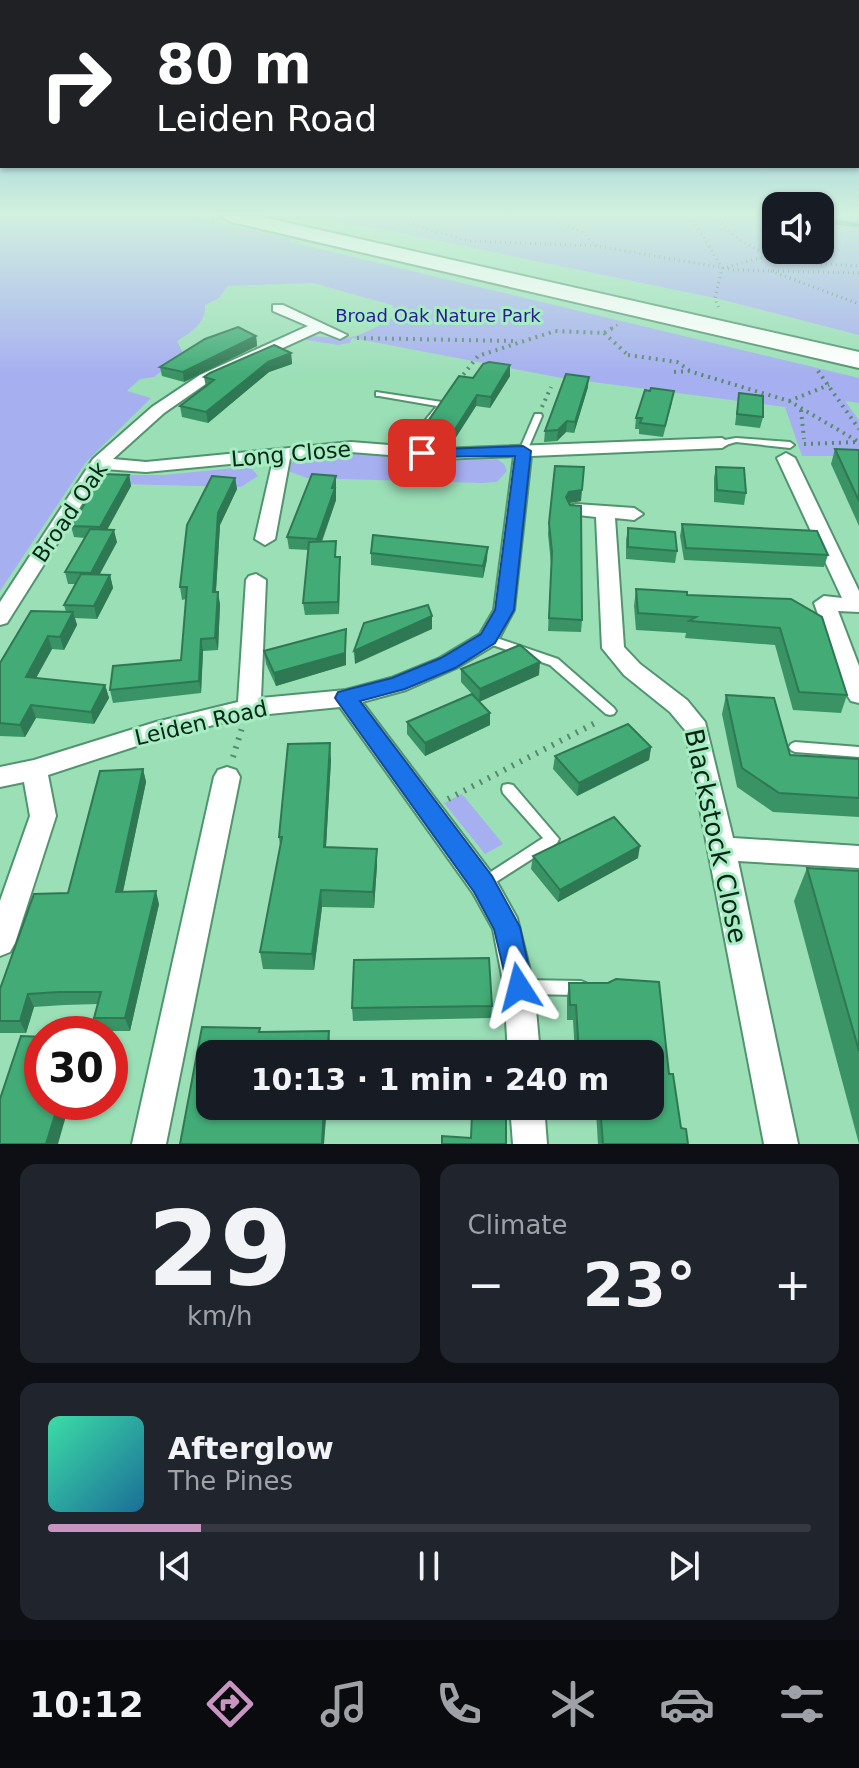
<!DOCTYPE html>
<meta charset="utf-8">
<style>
:root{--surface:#171b24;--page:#20242c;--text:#f1f3f6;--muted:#9ea1a6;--line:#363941;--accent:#c894c0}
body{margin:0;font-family:"DejaVu Sans",sans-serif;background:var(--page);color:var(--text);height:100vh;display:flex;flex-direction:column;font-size:30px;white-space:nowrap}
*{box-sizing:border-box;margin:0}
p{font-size:26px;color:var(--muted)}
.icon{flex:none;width:44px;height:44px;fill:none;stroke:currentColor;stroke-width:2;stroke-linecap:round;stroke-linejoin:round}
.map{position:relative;height:1144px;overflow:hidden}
.panel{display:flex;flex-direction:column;gap:20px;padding:20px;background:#0d0f14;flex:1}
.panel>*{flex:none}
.banner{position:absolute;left:0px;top:0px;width:860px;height:168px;box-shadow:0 2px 6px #0004;background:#202124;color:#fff;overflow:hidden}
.buttons{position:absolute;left:762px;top:192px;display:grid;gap:16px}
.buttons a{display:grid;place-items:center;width:72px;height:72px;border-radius:16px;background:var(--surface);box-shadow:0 2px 6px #0004;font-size:40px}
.speed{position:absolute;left:24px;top:1016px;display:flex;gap:16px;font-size:40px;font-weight:700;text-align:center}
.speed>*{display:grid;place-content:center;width:104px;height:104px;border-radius:50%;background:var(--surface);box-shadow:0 2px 6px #0004;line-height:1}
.speed .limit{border:12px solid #d22;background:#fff;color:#111}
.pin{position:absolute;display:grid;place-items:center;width:68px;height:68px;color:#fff;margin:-34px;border-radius:16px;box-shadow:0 4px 12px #0006}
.me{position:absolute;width:88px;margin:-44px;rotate:351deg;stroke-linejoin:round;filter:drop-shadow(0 0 6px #0008)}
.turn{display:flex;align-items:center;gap:28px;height:168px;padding:0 24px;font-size:36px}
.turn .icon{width:104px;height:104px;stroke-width:2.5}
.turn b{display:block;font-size:56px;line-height:68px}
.big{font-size:60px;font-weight:800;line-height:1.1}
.panel .widget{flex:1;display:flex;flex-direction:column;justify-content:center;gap:12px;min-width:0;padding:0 28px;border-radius:16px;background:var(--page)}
.panel .dial{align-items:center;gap:0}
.dial b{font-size:104px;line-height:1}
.song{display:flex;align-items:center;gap:24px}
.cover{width:96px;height:96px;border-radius:12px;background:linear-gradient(135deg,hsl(160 70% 55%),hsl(200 70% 35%))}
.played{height:8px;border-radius:4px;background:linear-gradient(90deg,var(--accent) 20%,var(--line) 20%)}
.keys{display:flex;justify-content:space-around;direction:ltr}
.heat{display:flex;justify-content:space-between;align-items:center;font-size:44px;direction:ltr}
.panel .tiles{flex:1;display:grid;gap:20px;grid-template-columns:1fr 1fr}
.widget:last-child{grid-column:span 2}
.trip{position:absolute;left:196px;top:1040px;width:468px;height:80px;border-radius:16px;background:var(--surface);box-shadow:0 2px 6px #0004;font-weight:800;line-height:80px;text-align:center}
.menu{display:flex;height:128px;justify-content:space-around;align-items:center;background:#090b0e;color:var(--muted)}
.menu .icon{width:56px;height:56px}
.menu .current{color:var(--accent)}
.menu b{font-size:36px;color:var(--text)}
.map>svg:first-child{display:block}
</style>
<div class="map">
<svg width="859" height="1144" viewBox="0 0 859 1144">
<rect width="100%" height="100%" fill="#9bdfb7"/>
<g fill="#a6aff0">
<path d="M0 216H183L292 239 290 242 859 378V403L845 401 859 420V456H802L785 407 562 378 352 338 350 343 338 345 300 339C318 333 333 340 351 337 366 334 385 322 398 315L392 305 313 283 228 286 219 298 205 305C206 324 191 332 177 341L183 353 154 377 140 379 127 391 151 398 86 462 0 591Z"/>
<polygon points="319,216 776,216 776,250 820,250 820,216 859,216 859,335 715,298"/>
<polygon points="358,452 442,461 497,459 504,464 507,471 497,482 482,483 307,478 288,471 291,463 302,457"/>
<polygon points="244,467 252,469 258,476 241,487 118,484 107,475 164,475"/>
<polygon points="462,794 503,844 485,854 444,803"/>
</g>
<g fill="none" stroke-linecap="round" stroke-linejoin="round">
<polyline stroke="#1f6e7a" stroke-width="5" points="820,220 859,225"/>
<defs>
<g id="lane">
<polygon points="376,392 442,402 446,404 407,453 404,454 400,451 437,406 379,396 376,396"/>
<polygon points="535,414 541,414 542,416 527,451 526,453 520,453 519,451"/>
<polygon points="736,438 790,442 794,445 790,448 736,442 722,446 718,443 719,441"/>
<polygon points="488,635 558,659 614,708 616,711 614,714 610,715 606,714 550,665 484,642 483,639"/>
<polygon points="795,742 859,747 859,757 795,752 791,750 789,747 791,744"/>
<polygon points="508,784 513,785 559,839 557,843 485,889 480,887 478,883 480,879 543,838 503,793 502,789 503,785"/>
<polygon points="521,980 581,981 586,983 589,988 586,993 581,995 521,994 516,992 513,987 516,982"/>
</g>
<g id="street">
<polygon points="273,305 283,305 347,335 340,339 320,331 210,381 164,413 113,459 146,462 351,442 440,449 722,438 730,443 722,448 531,456 514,610 496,644 456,668 406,690 362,702 493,875 517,918 534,987 540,1054 508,1054 504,987 493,929 473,893 340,707 249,716 158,739 48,775 56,816 15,943 10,952 0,956 0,901 30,816 24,782 0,787 0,767 34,760 156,722 238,702 246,580 249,576 256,574 266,580 261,698 346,690 391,678 440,658 480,634 494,610 514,456 440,459 351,452 290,458 275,539 265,545 255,539 273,460 146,472 104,469 7,623 0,625 0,602 93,459 152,407 200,375 308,326 273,311"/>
<polygon points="786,453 795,458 859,591 859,612 838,611 859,666 859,703 851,701 847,695 814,603 824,596 842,598 777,458"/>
<polygon points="576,504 634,508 643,514 634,520 615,518 624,647 640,664 687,700 705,722 733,838 859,846 859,868 738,861 798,1144 764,1144 685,730 670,712 624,675 602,648 596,517 569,514 567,510 569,506"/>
<polygon points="227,767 236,770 240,777 166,1144 132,1144 214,777 218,770"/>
<polygon points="510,1106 544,1106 547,1144 513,1144"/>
</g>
<polygon id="highway" points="221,216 258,216 859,352 859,368 231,222"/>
</defs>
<use href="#lane" stroke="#51946e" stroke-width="4"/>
<use href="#street" stroke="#51946e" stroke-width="4"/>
<use href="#highway" stroke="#51946e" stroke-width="4"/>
<g stroke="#57896d" stroke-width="3" stroke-dasharray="1 4" stroke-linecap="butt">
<polyline points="183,216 215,223"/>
<polyline points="400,216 421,228 470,241 597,246 735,270 859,273"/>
<polyline points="545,216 582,232 597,246"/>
<polyline points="691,216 722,268 715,298 719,309"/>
<path d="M715 216C756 265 800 262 859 266"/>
<polyline points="727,267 764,257"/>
<polyline points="771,271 859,304"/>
<polyline points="612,328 619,324"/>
</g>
<g stroke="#57896d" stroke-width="4" stroke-dasharray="2 5" stroke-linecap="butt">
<polyline points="604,333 629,356"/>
<polyline points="357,338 514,341"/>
<polyline points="628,355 677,362 689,370"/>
<polyline points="818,371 859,429"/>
<polyline points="674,372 689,371 789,401 859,442"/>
<polyline points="459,380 478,356 555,331 604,333 616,326"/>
<polyline points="789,401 829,385"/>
<polyline points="542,407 551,387"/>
<polyline points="801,410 804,439"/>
<polyline points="804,444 858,442"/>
</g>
<g stroke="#57896d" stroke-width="6" stroke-dasharray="2 7" stroke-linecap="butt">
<polyline points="233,757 242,728"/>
<polyline points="448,799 599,721"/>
</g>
<use href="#lane" fill="#fff" fill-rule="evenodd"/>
<use href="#street" fill="#fff" fill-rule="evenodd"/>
<use href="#highway" fill="#fff" fill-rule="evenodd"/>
</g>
<g fill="#399365">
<polygon points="256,336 257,346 184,382 162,376 160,367"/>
<polygon points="291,353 292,364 269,372 208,423 182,417 180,406 206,387 204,377"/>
<polygon points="510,365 510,376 490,408 476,406 451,445 428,441 428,436 426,435 426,424 473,378"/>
<polygon points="588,387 574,433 566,432 557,441 544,442 545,431"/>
<polygon points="739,393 763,417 760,428 735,425"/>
<polygon points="672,402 663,437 639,434 639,429 635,429 636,418"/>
<polygon points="835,449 859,450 859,526 831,464"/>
<polygon points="555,466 581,501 569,503 582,620 581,632 548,631 551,564 548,534"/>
<polygon points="716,467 746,493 744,505 714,502 714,478"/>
<polygon points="129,475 131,486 107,530 117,542 99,575 110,575 113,588 97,619 75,618 77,625 64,650 52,649 36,678 105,685 109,698 94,724 36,718 25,737 0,736 0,663 66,612 64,605 76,584 68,584 65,572 85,538 74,537 71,526"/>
<polygon points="336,476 336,500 322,542 337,557 340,557 340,569 339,614 305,615 303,603 308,550 289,549 287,537"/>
<polygon points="235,478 237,489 220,525 216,592 220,604 218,650 203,651 201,693 113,703 110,690 181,660 186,599 182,600 180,587"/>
<polygon points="682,524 828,555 824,567 684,560 680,536"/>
<polygon points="628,528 677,551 675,563 626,559 626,540"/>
<polygon points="371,553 487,559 483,578 371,565"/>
<polygon points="636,589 687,595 791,599 847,695 841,713 793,710 775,645 685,638 686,633 636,630 634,606"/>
<polygon points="346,629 346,665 276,686 266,664 264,651"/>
<polygon points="461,669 539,675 480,701 490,725 425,756 407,734 407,722 472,694 461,682"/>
<polygon points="726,695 790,755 859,759 859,817 773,812 737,787 722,714"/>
<polygon points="651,747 649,760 577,796 553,769 555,756"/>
<polygon points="331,760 326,847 377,849 377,865 374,908 322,907 314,970 263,969 260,952 280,846 279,837"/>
<polygon points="143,769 146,782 123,892 159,904 130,1031 99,1031 94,1018 98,1004 64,1005 34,1007 26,1033 0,1033 0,989 68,893"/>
<polygon points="533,856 638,858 558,902 531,869"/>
<polygon points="807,868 859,871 859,1144 794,901"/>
<polygon points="616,979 659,982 669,1074 673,1074 681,1128 686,1129 688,1144 598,1144 596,1111 579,1110 579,1106 650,1106 650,1054 575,1054 573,1020 567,1020 567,998 569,983 608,983"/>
<polygon points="492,1006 491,1018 353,1021 352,1008"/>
</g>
<g fill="#2e7853">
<polygon points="256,336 257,346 184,382 183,372"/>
<polygon points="291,353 292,364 269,372 208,423 206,412 268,362"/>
<polygon points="510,365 510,376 490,408 491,397"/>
<polygon points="589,377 588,387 574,433 575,422"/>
<polygon points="477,395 476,406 451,445 452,434"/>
<polygon points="567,421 566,432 557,441 558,430"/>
<polygon points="129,475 131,486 102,539 100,527"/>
<polygon points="336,476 336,500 318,551 317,539"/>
<polygon points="235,478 237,489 220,525 215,604 213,592 218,513"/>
<polygon points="582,490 581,501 568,503 566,497 569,492"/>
<polygon points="114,530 117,542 94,585 91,573"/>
<polygon points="488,547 487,559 483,578 483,566"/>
<polygon points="340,557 340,569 339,614 338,602"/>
<polygon points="110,575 113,588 97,619 94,606"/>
<polygon points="218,592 220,604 218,650 215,638"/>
<polygon points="73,612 77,625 64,650 60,637"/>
<polygon points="432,616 432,629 355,664 354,651"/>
<polygon points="346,629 346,665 276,686 274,673"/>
<polygon points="48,636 52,649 30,689 26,677"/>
<polygon points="201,639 203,651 201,693 199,681"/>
<polygon points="540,662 539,675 479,702 480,689"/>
<polygon points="105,685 109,698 94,724 91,712"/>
<polygon points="31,705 36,718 25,737 20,725"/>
<polygon points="490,713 490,725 425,756 425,743"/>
<polygon points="330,743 331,760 325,864 324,847"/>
<polygon points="651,747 649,760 577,796 579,783"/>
<polygon points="143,769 146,782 120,905 116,892"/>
<polygon points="640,846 638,858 558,902 560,890"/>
<polygon points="377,849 377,865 374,908 373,892"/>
<polygon points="321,890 322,907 314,970 312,954"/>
<polygon points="156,891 159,904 130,1031 125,1018"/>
<polygon points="28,994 34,1007 26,1033 20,1021"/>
<polygon points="329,1031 330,1044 330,1054 327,1054"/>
<polygon points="59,1102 70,1102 58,1144 46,1144"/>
<polygon points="252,1106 257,1106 254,1130 251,1118"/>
<polygon points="324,1106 327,1106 324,1144 322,1144"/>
</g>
<g fill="#42ab76" stroke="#2e7853" stroke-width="2">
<polygon points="238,327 256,336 183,372 160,367 205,339"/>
<polygon points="274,345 291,353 268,362 206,412 180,406 214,380 204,377 210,373"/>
<polygon points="489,362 510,365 491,397 477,395 452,434 428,430 432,425 426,424 459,376 473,378 483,364"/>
<polygon points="566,374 589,377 575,422 567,421 558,430 545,431"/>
<polygon points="651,388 674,391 665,426 640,423 642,418 636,418 645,390 650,391"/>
<polygon points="739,393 763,396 763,417 737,414"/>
<polygon points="835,449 859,450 859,501"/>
<polygon points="555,466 584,467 582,490 569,492 566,497 570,505 581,506 582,620 549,618 552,552 549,523"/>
<polygon points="716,467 744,468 746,493 717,490"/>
<polygon points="103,474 129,475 100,527 71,526"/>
<polygon points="312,474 336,476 332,488 335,488 317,539 287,537"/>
<polygon points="212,476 235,478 218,513 213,592 218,592 215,638 201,639 199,681 110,690 113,666 181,660 187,587 180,587 187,525"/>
<polygon points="682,524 817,531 828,555 686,548"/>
<polygon points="628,528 675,532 677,551 628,547"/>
<polygon points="90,529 114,530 91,573 65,572"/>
<polygon points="373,535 488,547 483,566 371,553"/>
<polygon points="336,541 335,557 340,557 338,602 303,603 309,542"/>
<polygon points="81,574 110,575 94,606 64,605"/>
<polygon points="636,589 687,592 687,595 791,599 822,617 847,695 799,692 780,628 689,621 696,617 638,613"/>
<polygon points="428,605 432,616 354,651 364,623"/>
<polygon points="31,611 73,612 60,637 48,636 26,677 105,685 91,712 31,705 20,725 0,723 0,663"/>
<polygon points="346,629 345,653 274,673 264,651"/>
<polygon points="520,645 540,662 480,689 461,669"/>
<polygon points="472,694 490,713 425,743 407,722"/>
<polygon points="726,695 774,698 790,755 859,759 859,798 779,793 742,768"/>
<polygon points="628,724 651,747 579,783 555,756"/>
<polygon points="330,743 324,847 377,849 373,892 321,890 312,954 260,952 282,837 279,837 288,744"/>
<polygon points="143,769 116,892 156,891 125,1018 94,1018 101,992 59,992 28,994 20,1021 0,1021 0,989 34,894 68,893 100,771"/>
<polygon points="614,817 640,846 560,890 533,856"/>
<polygon points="807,868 859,871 859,1051"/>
<polygon points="489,958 492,1006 352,1008 354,960"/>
<polygon points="616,979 659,982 669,1074 673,1074 681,1128 686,1129 688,1144 603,1144 600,1106 650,1106 650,1054 579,1054 576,1005 570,1005 569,983 608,983"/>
<polygon points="202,1027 260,1028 259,1032 329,1031 327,1054 210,1054 210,1106 252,1106 251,1118 294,1118 295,1106 324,1106 322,1144 180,1144"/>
<polygon points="21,1036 42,1037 42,1102 59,1102 46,1144 0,1144 0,1099"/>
<polygon points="472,1114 506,1116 506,1144 442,1144 442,1136 471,1138"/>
</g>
<linearGradient id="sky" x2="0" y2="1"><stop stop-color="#5ba4cd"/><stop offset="0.57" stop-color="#d2f1df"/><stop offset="1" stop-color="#d2f1df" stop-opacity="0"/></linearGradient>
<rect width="859" height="376" fill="url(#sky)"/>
<polygon fill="#1a73e8" stroke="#114b97" stroke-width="2" points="523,446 531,451 514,610 495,643 455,668 405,689 360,701 492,876 520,927 533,987 529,996 519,1000 510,996 494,929 474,892 335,698 338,692 392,678 441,658 481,634 495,610 515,456 422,457 414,453 417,450"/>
<g text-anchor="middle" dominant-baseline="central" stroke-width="6" stroke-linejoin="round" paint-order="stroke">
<g font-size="18" fill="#2d1897" stroke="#a7edc3">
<text x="438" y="315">Broad Oak Nature Park</text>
</g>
<g font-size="22" fill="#082416" stroke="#a7edc3">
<text transform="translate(291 454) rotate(-5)">Long Close</text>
<text transform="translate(70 512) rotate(-56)">Broad Oak</text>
<text transform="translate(201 723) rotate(-13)">Leiden Road</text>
</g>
<g font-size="26" fill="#082416" stroke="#a7edc3">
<text transform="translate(716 836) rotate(78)">Blackstock Close</text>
</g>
</g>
</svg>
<div class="buttons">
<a><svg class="icon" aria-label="sound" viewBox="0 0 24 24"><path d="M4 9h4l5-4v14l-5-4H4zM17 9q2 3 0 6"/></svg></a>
</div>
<div class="speed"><div class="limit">30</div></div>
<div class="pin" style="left:422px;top:453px;background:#d93025"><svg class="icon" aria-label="arrive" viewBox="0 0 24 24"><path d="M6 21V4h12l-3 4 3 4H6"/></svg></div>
<svg class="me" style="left:519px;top:987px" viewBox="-20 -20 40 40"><path d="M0-17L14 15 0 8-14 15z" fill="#1a73e8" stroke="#fff" stroke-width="4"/></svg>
<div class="trip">10:13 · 1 min · 240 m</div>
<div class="banner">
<div class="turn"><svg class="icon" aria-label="right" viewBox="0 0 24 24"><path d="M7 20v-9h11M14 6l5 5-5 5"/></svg><div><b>80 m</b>Leiden Road</div></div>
</div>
</div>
<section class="panel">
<div class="tiles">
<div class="widget dial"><b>29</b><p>km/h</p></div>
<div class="widget"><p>Climate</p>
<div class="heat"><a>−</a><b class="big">23°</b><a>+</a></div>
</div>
<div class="widget">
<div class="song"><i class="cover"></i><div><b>Afterglow</b><p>The Pines</p></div></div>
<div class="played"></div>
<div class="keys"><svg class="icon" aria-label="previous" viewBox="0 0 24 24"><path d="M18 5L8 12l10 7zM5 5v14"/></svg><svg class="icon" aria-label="pause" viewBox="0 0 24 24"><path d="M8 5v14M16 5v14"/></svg><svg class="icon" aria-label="next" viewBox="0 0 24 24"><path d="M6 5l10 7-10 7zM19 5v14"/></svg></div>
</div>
</div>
</section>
<nav class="menu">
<b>10:12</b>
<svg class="icon current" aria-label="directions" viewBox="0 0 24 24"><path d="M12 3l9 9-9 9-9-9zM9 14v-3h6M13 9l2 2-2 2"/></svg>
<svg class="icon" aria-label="music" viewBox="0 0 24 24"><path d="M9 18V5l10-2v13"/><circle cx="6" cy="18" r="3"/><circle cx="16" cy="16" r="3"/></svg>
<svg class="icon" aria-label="phone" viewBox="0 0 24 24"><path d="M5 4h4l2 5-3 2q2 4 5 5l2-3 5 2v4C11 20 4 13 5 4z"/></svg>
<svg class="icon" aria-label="climate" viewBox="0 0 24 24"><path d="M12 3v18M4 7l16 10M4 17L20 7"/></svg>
<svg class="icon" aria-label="car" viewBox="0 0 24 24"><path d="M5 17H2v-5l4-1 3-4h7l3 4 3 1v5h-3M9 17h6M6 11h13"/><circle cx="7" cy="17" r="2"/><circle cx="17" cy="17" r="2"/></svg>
<svg class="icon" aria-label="filters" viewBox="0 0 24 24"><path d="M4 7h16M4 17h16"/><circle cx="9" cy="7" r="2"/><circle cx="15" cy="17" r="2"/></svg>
</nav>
